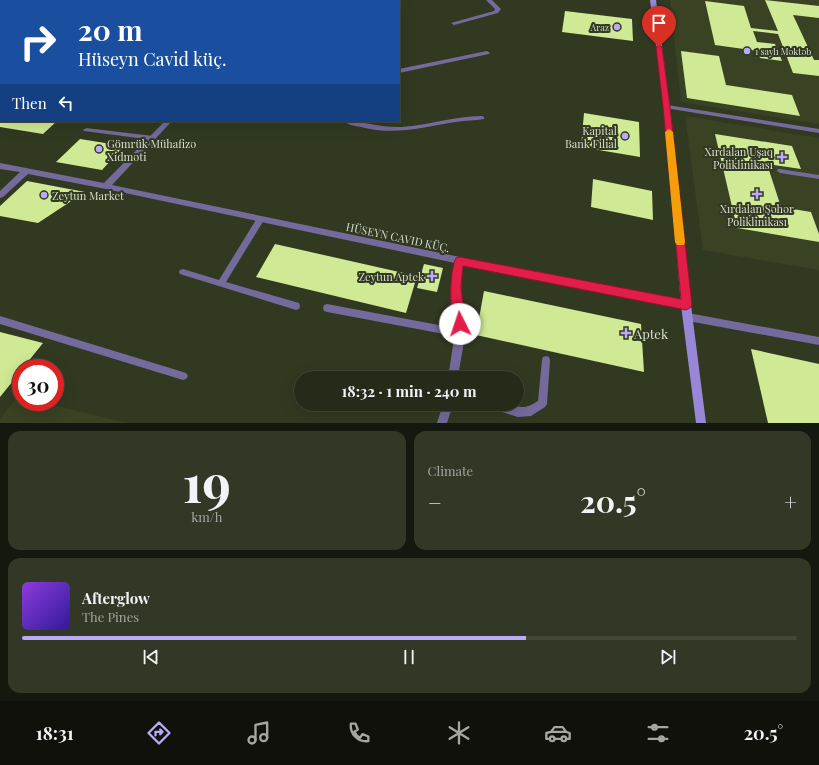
<!DOCTYPE html>
<meta charset="utf-8">
<style>
:root{--surface:#262b19;--page:#323726;--text:#f1f3f6;--muted:#a4a7a2;--line:#424738;--accent:#b9abf7}
body{margin:0;font-family:"Playfair Display",serif;background:var(--page);color:var(--text);height:100vh;display:flex;flex-direction:column;font-size:15px;white-space:nowrap}
*{box-sizing:border-box;margin:0}
p{font-size:13px;color:var(--muted)}
.icon{flex:none;width:22px;height:22px;fill:none;stroke:currentColor;stroke-width:2;stroke-linecap:round;stroke-linejoin:round}
.map{position:relative;height:423px;overflow:hidden}
.side{display:flex;flex-direction:column;gap:8px;padding:8px;background:#15180e;flex:1}
.side>*{flex:none}
.top-card{position:absolute;left:0px;top:0px;width:400px;height:122px;box-shadow:0 4px 16px #0002,0 0 0 1px var(--line);background:#1a4fa0;color:#fff;overflow:hidden}
.speed{position:absolute;left:12px;top:359px;display:flex;gap:8px;font-size:20px;font-weight:700;text-align:center}
.speed>*{display:grid;place-content:center;width:52px;height:52px;border-radius:50%;background:var(--surface);box-shadow:0 4px 16px #0002,0 0 0 1px var(--line);line-height:1}
.speed .limit{border:6px solid #d22;background:#fff;color:#111}
.pin{position:absolute;display:grid;place-items:center;width:34px;height:34px;color:#fff;margin:-41px -17px;border-radius:50% 50% 50% 0;rotate:-45deg;box-shadow:0 0 4px #0007}
.pin .icon{rotate:45deg}
.me{position:absolute;width:44px;margin:-22px;rotate:356deg;stroke-linejoin:round;filter:drop-shadow(0 0 3px #0008)}
.turn{display:flex;align-items:center;gap:14px;height:84px;padding:0 12px;font-size:18px}
.turn .icon{width:52px;height:52px;stroke-width:2.5}
.turn b{display:block;font-size:28px;line-height:34px}
.then{display:flex;align-items:center;height:38px;padding:0 12px;background:#0003;gap:8px;font-size:15px}
.big{font-size:30px;font-weight:700;line-height:1.1}
.side .widget{flex:1;display:flex;flex-direction:column;justify-content:center;gap:6px;min-width:0;padding:0 14px;border-radius:12px;background:var(--page)}
.side .dial{align-items:center;gap:0}
.dial b{font-size:52px;line-height:1}
.song{display:flex;align-items:center;gap:12px}
.cover{width:48px;height:48px;border-radius:6px;background:linear-gradient(135deg,hsl(270 70% 55%),hsl(250 70% 35%))}
.played{height:4px;border-radius:2px;background:linear-gradient(90deg,var(--accent) 65%,var(--line) 65%)}
.keys{display:flex;justify-content:space-around;direction:ltr}
.heat{display:flex;justify-content:space-between;align-items:center;font-size:22px;direction:ltr}
.side .tiles{flex:1;display:grid;gap:8px;grid-template-columns:1fr 1fr}
.widget:last-child{grid-column:span 2}
.trip{position:absolute;left:294px;top:371px;width:230px;height:40px;border-radius:20px;background:var(--surface);box-shadow:0 4px 16px #0002,0 0 0 1px var(--line);font-weight:700;line-height:40px;text-align:center}
.menu{display:flex;height:64px;justify-content:space-around;align-items:center;background:#0f110a;color:var(--muted)}
.menu .icon{width:28px;height:28px}
.menu .on{color:var(--accent)}
.menu b{font-size:18px;color:var(--text)}
.map>svg:first-child{display:block}
</style>
<div class="map">
<svg width="819" height="423" viewBox="0 0 819 423">
<rect width="100%" height="100%" fill="#323921"/>
<g fill="#394223">
<polygon points="670,0 819,0 819,124 681,102"/>
<polygon points="685,116 819,138 819,270 703,250"/>
<polygon points="17,397 21,398 21,402 40,402 128,423 0,423 0,419"/>
</g>
<g fill="#cfe995">
<polygon points="765,0 819,6 819,18 793,15 814,60 819,60 819,76 793,73 778,34 753,31 757,42 775,44 782,61 760,58 758,51 715,45 705,1 744,6 751,28 778,31"/>
<polygon points="565,11 632,19 633,41 562,32"/>
<polygon points="681,51 719,56 726,85 792,95 800,116 687,98"/>
<polygon points="584,113 639,122 640,157 581,147"/>
<polygon points="0,121 57,121 43,134 0,127"/>
<polygon points="715,134 792,146 801,169 767,164 781,207 811,212 819,234 819,242 737,228"/>
<polygon points="80,139 124,146 102,170 56,162"/>
<polygon points="593,179 652,191 653,220 591,207"/>
<polygon points="27,181 85,192 38,223 0,216 0,206"/>
<polygon points="275,244 417,276 406,313 256,277"/>
<polygon points="424,264 443,268 437,292 417,288"/>
<polygon points="484,291 641,324 644,372 476,335"/>
<polygon points="0,332 43,343 23,368 21,368 21,371 0,397"/>
<polygon points="751,349 819,364 819,423 768,423"/>
</g>
<g fill="none" stroke-linecap="round" stroke-linejoin="round">
<g fill="#746a9c" fill-rule="evenodd">
<rect x="0" y="88" width="1" height="4"/>
<polygon points="86,128 153,136 156,138 153,140 84,131 83,130"/>
<polygon points="778,169 780,169 819,175 819,179 780,173 777,171"/>
<polygon points="260,217 263,218 264,220 226,282 299,303 300,306 299,309 296,310 183,275 180,274 179,272 180,270 183,269 219,280 257,218"/>
<polygon points="327,304 460,329 463,330 464,333 463,336 460,337 327,312 324,311 323,308 324,305"/>
<polygon points="688,313 819,337 819,345 688,321 685,320 684,317 685,314"/>
<polygon points="0,316 183,372 186,373 188,376 186,379 183,380 0,324"/>
<path d="M546 356 549 357 550 360 547 404 545 407 534 414 531 416 518 417 486 407 484 404C492 404 500 403 507 404 521 407 524 410 538 401L542 360 543 357Z"/>
</g>
<g fill="#746a9c" fill-rule="evenodd">
<rect x="86" y="0" width="6" height="1"/>
<rect x="191" y="0" width="6" height="1"/>
<polygon points="260,0 270,0 259,1"/>
<polygon points="486,0 492,0 501,9 498,13 454,25 451,23 494,11 495,9"/>
<polygon points="487,51 490,53 489,54 399,73 399,69"/>
<polygon points="667,105 819,129 819,133 665,108 665,106"/>
<path d="M482 116 484 117V119C475 121 466 120 456 122 423 127 395 136 361 127 355 126 348 125 344 121 363 121 382 128 402 127 429 125 455 116 482 116Z"/>
<path d="M165 121H172L112 185 460 257 686 301 689 302 691 305 689 308 686 309 463 265C458 287 465 309 465 331 464 347 460 362 458 378H448L455 332 452 288 455 263 106 189 28 174 3 197 0 198V191L20 172 0 169V163L104 183Z"/>
<polygon points="443,404 453,404 447,423 437,423"/>
</g>
<polygon fill="#9787d6" fill-rule="evenodd" points="650,0 656,0 670,107 691,305 706,423 696,423 681,305 664,107"/>
</g>
<path fill="#e11d48" stroke="#92132f" d="M659 45 662 47 670 107 692 305 690 308 686 310 463 266 461 287 465 324 464 328 460 329 456 328C449 314 449 272 456 258L460 257 681 299 663 107 656 47Z"/>
<polygon fill="#f59e0b" points="669,129 673,132 685,242 684,245 677,245 675,242 665,132"/>
<g fill="#b9abf7" stroke="#323921" stroke-width="1.5">
<circle cx="617" cy="27" r="4"/>
<circle cx="747" cy="51" r="4"/>
<circle cx="625" cy="136" r="4"/>
<circle cx="99" cy="149" r="4"/>
<path d="M780 151h4v4h4v4h-4v4h-4v-4h-4v-4h4z"/>
<path d="M755 188h4v4h4v4h-4v4h-4v-4h-4v-4h4z"/>
<circle cx="44" cy="195" r="4"/>
<path d="M430 270h4v4h4v4h-4v4h-4v-4h-4v-4h4z"/>
<path d="M624 327h4v4h4v4h-4v4h-4v-4h-4v-4h4z"/>
</g>
<g text-anchor="middle" dominant-baseline="central" stroke-width="4" stroke-linejoin="round" paint-order="stroke">
<g font-size="9" fill="#d9decf" stroke="#323921" text-anchor="end">
<text x="609" y="27">Araz</text>
<text x="755" y="51" text-anchor="start">1 saylı Məktəb</text>
</g>
<g font-size="11" fill="#d9decf" stroke="#323921" text-anchor="end">
<text x="617" y="130">Kapital<tspan x="617" dy="13">Bank Filial</tspan></text>
<text x="107" y="143" text-anchor="start">Gömrük Mühafizə<tspan x="107" dy="13">Xidməti</tspan></text>
<text x="773" y="151">Xırdalan Uşaq<tspan x="773" dy="13">Poliklinikası</tspan></text>
<text x="52" y="195" text-anchor="start">Zeytun Market</text>
<text x="757" y="208" text-anchor="middle">Xırdalan Şəhər<tspan x="757" dy="13">Poliklinikası</tspan></text>
<text x="424" y="276">Zeytun Aptek</text>
</g>
<g font-size="11" fill="#d9decf" stroke="#323921">
<text transform="translate(398 237) rotate(12)">HÜSEYN CAVID KÜÇ.</text>
</g>
<g font-size="13" fill="#d9decf" stroke="#323921" text-anchor="start">
<text x="634" y="333">Aptek</text>
</g>
</g>
</svg>
<div class="speed"><div class="limit">30</div></div>
<div class="pin" style="left:659px;top:47px;background:#d93025"><svg class="icon" aria-label="arrive" viewBox="0 0 24 24"><path d="M6 21V4h12l-3 4 3 4H6"/></svg></div>
<svg class="me" style="left:460px;top:324px" viewBox="-20 -20 40 40"><circle r="19" fill="#fff"/><path d="M0-13L10 11 0 6-10 11z" fill="#e11d48"/></svg>
<div class="trip">18:32 · 1 min · 240 m</div>
<div class="top-card">
<div class="turn"><svg class="icon" aria-label="right" viewBox="0 0 24 24"><path d="M7 20v-9h11M14 6l5 5-5 5"/></svg><div><b>20 m</b>Hüseyn Cavid küç.</div></div>
<div class="then">Then<svg class="icon" aria-label="left" viewBox="0 0 24 24"><path d="M17 20v-9H6M10 6l-5 5 5 5"/></svg></div>
</div>
</div>
<section class="side">
<div class="tiles">
<div class="widget dial"><b>19</b><p>km/h</p></div>
<div class="widget"><p>Climate</p>
<div class="heat"><a>−</a><b class="big">20.5°</b><a>+</a></div>
</div>
<div class="widget">
<div class="song"><i class="cover"></i><div><b>Afterglow</b><p>The Pines</p></div></div>
<div class="played"></div>
<div class="keys"><svg class="icon" aria-label="previous" viewBox="0 0 24 24"><path d="M18 5L8 12l10 7zM5 5v14"/></svg><svg class="icon" aria-label="pause" viewBox="0 0 24 24"><path d="M8 5v14M16 5v14"/></svg><svg class="icon" aria-label="next" viewBox="0 0 24 24"><path d="M6 5l10 7-10 7zM19 5v14"/></svg></div>
</div>
</div>
</section>
<nav class="menu">
<b>18:31</b>
<svg class="icon on" aria-label="directions" viewBox="0 0 24 24"><path d="M12 3l9 9-9 9-9-9zM9 14v-3h6M13 9l2 2-2 2"/></svg>
<svg class="icon" aria-label="music" viewBox="0 0 24 24"><path d="M9 18V5l10-2v13"/><circle cx="6" cy="18" r="3"/><circle cx="16" cy="16" r="3"/></svg>
<svg class="icon" aria-label="phone" viewBox="0 0 24 24"><path d="M5 4h4l2 5-3 2q2 4 5 5l2-3 5 2v4C11 20 4 13 5 4z"/></svg>
<svg class="icon" aria-label="climate" viewBox="0 0 24 24"><path d="M12 3v18M4 7l16 10M4 17L20 7"/></svg>
<svg class="icon" aria-label="car" viewBox="0 0 24 24"><path d="M5 17H2v-5l4-1 3-4h7l3 4 3 1v5h-3M9 17h6M6 11h13"/><circle cx="7" cy="17" r="2"/><circle cx="17" cy="17" r="2"/></svg>
<svg class="icon" aria-label="filters" viewBox="0 0 24 24"><path d="M4 7h16M4 17h16"/><circle cx="9" cy="7" r="2"/><circle cx="15" cy="17" r="2"/></svg>
<b>20.5°</b>
</nav>
